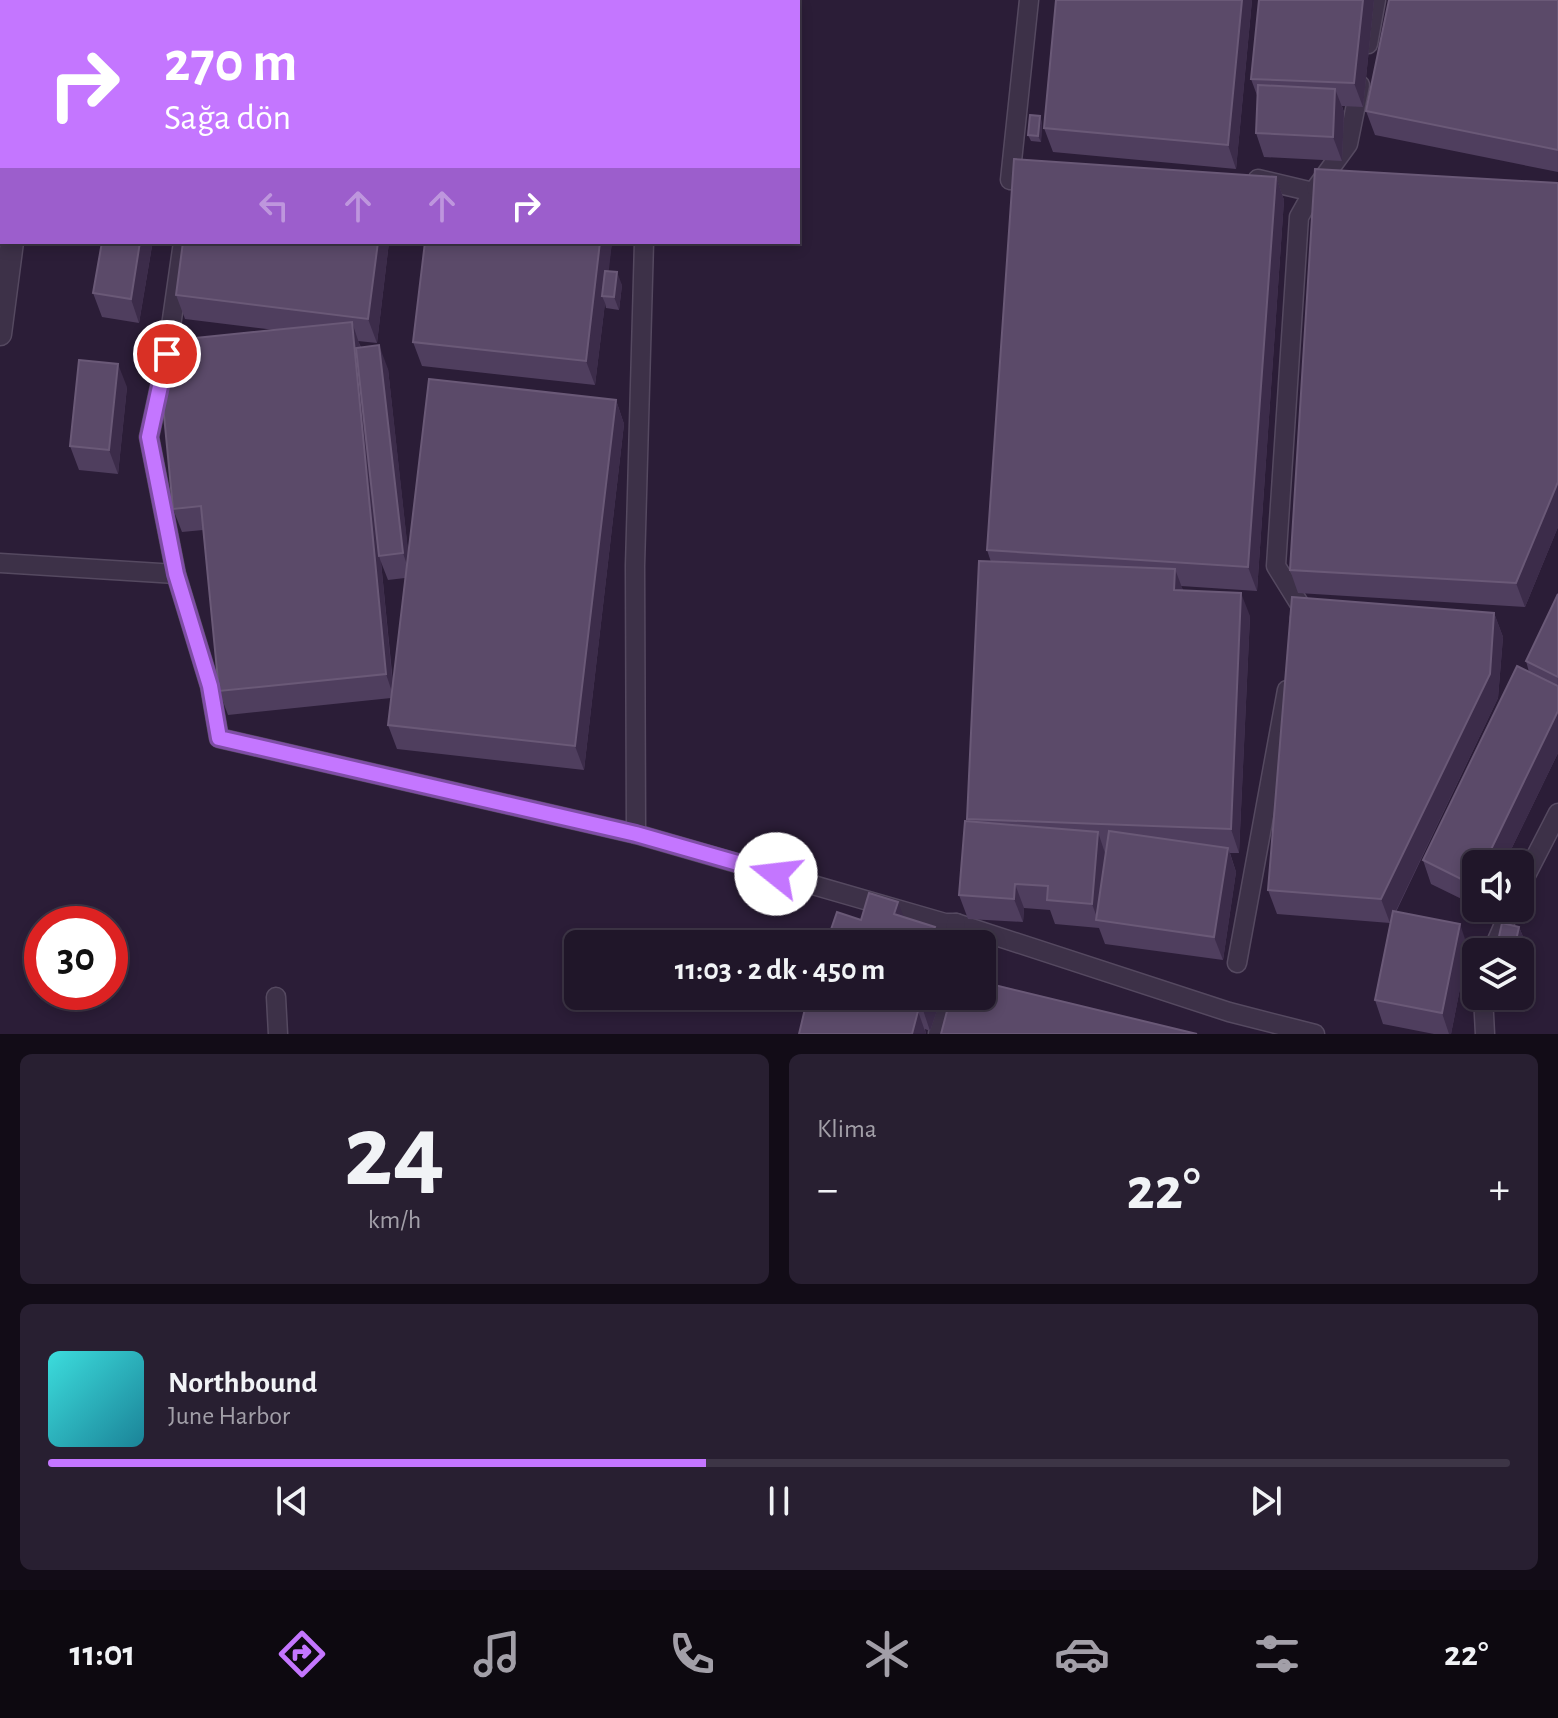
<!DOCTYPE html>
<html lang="tr">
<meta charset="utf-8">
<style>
:root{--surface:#201629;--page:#281f31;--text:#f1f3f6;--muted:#a29fa8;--line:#3d3546;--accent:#c476ff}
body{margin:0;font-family:"Alegreya Sans",sans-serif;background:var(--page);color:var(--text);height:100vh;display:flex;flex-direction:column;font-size:30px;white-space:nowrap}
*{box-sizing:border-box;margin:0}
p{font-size:26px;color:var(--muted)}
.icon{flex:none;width:44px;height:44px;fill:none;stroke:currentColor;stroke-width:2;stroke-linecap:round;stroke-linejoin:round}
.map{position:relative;height:1034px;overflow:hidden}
.panel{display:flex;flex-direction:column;gap:20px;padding:20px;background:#120c17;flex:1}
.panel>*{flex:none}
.top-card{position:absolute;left:0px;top:0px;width:800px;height:244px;box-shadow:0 4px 12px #0003,0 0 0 2px var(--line);background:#c476ff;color:#fff;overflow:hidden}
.controls{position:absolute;left:1462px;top:850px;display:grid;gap:16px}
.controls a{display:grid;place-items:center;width:72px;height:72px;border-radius:12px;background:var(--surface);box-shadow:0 4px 12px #0003,0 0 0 2px var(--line);font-size:40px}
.speed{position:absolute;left:24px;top:906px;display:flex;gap:16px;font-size:40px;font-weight:700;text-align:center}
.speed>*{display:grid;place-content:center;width:104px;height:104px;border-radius:50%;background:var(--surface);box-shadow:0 4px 12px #0003,0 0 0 2px var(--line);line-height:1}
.speed .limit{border:12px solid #d22;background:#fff;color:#111}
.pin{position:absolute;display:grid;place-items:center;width:68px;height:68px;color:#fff;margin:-34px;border:4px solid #fff;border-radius:50%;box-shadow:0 2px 8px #0007}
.me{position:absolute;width:88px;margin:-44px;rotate:286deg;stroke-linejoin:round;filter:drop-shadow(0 0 6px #0008)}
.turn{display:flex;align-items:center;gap:28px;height:168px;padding:0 32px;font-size:36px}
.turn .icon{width:104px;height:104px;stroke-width:2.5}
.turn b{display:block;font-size:56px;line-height:68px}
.lanes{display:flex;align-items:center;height:76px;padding:0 32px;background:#0003;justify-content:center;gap:40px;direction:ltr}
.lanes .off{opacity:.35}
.big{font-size:60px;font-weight:700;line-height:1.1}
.panel .tile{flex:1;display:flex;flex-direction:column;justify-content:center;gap:12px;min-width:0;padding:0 28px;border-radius:12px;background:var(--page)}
.panel .dial{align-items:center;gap:0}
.dial b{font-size:104px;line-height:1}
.song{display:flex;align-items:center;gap:24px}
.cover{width:96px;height:96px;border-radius:12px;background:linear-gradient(135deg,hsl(180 70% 55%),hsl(190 70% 35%))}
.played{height:8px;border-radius:4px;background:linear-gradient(90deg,var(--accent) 45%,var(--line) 45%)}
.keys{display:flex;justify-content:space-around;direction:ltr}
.heat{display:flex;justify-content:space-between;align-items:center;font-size:44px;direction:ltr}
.panel .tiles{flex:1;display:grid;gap:20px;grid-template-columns:1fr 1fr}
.tile:last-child{grid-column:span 2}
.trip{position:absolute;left:564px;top:930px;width:432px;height:80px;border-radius:12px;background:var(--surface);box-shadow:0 4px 12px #0003,0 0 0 2px var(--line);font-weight:700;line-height:80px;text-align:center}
.tab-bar{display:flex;height:128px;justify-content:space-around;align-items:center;background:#0d0910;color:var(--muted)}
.tab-bar .icon{width:56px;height:56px}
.tab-bar .current{color:var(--accent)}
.tab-bar b{font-size:36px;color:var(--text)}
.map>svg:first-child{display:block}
</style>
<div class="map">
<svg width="1558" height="1034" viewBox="0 0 1558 1034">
<rect width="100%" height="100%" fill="#2b1d37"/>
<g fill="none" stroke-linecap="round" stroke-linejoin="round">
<defs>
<g id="minor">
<polyline points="1029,0 1010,180 1038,182"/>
<polyline points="683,2 683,0"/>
<polyline points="1368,44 1376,0"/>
<polyline points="1258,179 1313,192 1299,217 1276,566 1302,608 1300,618"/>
<polyline points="1316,188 1348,144 1360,85"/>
<polyline points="183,242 167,354 149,437 176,574 210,686 219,738 636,834 945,923 956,923 1229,1012 1315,1034"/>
<polyline points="0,563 176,574"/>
<polyline points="636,834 635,566 644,242"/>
<polyline points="1520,887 1558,813"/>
<polyline points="953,944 956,923"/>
<polyline points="1492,952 1511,908"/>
<polyline points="1237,963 1287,690"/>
<polyline points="1483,996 1485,1034"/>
<polyline points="276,997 278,1034"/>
<polyline points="938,1034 944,996"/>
</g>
<g id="tertiary">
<polyline points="50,2 50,0"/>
<polyline points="0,334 12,242"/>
</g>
</defs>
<use href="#minor" stroke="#554960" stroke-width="21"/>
<use href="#tertiary" stroke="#554960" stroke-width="25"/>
<use href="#minor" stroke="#3d3148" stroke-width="18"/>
<use href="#tertiary" stroke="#3d3148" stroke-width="22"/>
</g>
<g fill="#4f3e5e" fill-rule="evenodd">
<polygon points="0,0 2,2 2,30 0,29"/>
<polygon points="1252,0 1236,169 1053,152 1044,128"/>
<polygon points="1259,0 1374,0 1363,107 1342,106 1344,112 1342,161 1264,157 1256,133 1258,98 1251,79"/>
<polygon points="1558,0 1558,172 1375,135 1366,111"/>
<polygon points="0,41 2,42 2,86 1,86 2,89 0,107"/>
<polygon points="0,120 2,121 2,155 0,155"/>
<polygon points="1042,122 1041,142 1031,141 1028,135"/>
<polygon points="1276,177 1284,200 1257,591 1181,586 1183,590 1250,616 1239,853 1230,853 1236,872 1223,960 1105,944 1099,928 1055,924 1050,910 1024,908 1023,922 968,919 959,895 968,821 967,819 991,562 987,550"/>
<polygon points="1558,183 1558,527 1525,607 1298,593 1290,570"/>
<polygon points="102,242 151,242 152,246 139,323 102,317 93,293"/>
<path d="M389 242 377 343 358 341 361 347 388 369 408 552 616 400 624 424 584 770 397 749 388 725 391 698 228 715 219 691 203 530 182 532 173 509 275 330 185 319 176 295ZM381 562 388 580 405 578 393 683Z"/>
<polygon points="425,242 612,242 608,271 622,285 619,310 606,308 605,303 595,385 422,366 413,342"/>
<polygon points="127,387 118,474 79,470 70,446"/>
<polygon points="1558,594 1558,753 1504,864 1476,864 1476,906 1431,884 1423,860 1529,672 1526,661"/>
<polygon points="1494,613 1503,637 1498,698 1396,912 1468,948 1451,1034 1434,1034 1383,1024 1375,1000 1390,923 1277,914 1268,890"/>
<polygon points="1519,927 1524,939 1520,952 1502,952 1498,941"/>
<polygon points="808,996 942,996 930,1031 925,1029 926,1034 799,1034"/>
</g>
<g fill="#3c2c4a">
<polygon points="20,0 30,0 30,2 19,2"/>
<polygon points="637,0 654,0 653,2 637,2"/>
<polygon points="1242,0 1252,0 1236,169 1228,145"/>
<polygon points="1363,0 1374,0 1363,107 1354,83"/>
<polygon points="0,84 2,89 0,107"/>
<polygon points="1335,89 1344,112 1342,161 1333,137"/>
<polygon points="1040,116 1042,122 1041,142 1038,136"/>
<polygon points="1276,177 1284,200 1257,591 1248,567"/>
<polygon points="1,178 2,181 2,220 0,214"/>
<polygon points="140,242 151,242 152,246 139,323 131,299"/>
<polygon points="378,242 389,242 377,343 368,319"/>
<polygon points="600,242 612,242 606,296 602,296 605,303 595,385 586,361"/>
<polygon points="617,272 622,285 619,310 614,297"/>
<polygon points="352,322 360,346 381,556 379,556 381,562 394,698 386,674"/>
<polygon points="379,345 388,369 411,577 403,553"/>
<polygon points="118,364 127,387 118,474 109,450"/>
<polygon points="616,400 624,424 584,770 575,746"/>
<polygon points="1558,482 1558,527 1525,607 1516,583"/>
<polygon points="1175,569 1184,593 1174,590"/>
<polygon points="1241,593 1250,616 1239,853 1231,829"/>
<polygon points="1494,613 1503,637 1498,698 1390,923 1381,899"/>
<polygon points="1558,711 1558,753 1504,864 1484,864"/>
<polygon points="1098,832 1106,856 1098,920 1092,904"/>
<polygon points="1228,848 1236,872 1223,960 1214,937"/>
<polygon points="1015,884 1024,908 1023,922 1014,899"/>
<polygon points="898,902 907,926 894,914"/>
<polygon points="1460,924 1468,948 1451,1034 1449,1034 1442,1013"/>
<polygon points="935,927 941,944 929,944"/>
<polygon points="1519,927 1524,939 1520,954 1520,952 1518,952 1515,945"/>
<polygon points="925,996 942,996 930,1031 922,1007"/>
<polygon points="918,1011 926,1034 912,1034"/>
</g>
<g fill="#5b4a69" stroke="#6a5977" stroke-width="2">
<polygon points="0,0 20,0 19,2 2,2 2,13 0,13"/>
<polygon points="142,0 186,0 185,2 142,2"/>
<polygon points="214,0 376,0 392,2 213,2"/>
<rect x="453" y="0" width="184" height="2"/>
<polygon points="1056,0 1242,0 1228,145 1044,128"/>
<polygon points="1259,0 1363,0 1354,83 1251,79"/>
<polygon points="1389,0 1558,0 1558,150 1366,111"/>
<polygon points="0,41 2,42 2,69 0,69"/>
<polygon points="1258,85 1335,89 1333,137 1256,133"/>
<polygon points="1030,115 1040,116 1038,136 1028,135"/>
<polygon points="0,120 2,121 2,144 0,144"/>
<polygon points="1014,159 1276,177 1248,567 987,550"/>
<polygon points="1315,169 1558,183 1558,482 1516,583 1290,570"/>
<polygon points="102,242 140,242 131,299 93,293"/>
<polygon points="183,242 378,242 368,319 176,295"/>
<polygon points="425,242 600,242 586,361 413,342"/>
<polygon points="605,271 617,272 614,297 602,296"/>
<polygon points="352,322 386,674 219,691 201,506 173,509 157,342"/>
<polygon points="379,345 403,553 379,556 356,348"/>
<polygon points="79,360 118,364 109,450 70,446"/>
<polygon points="429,379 616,400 575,746 388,725"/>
<polygon points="979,561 1175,569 1174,590 1241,593 1231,829 967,819"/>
<polygon points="1558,594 1558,677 1526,661"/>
<polygon points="1292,597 1494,613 1490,674 1381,899 1268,890"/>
<polygon points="1517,666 1558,686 1558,711 1484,864 1476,864 1476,880 1473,885 1423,860"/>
<polygon points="965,821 1098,832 1092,904 1047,900 1048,886 1015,884 1014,899 959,895"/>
<polygon points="1109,831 1228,848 1214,937 1096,920"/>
<polygon points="869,893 898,902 894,914 935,927 929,944 826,944 837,912 861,920"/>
<polygon points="1393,911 1460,924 1442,1013 1375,1000"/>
<polygon points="1502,923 1519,927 1515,945 1498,941"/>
<polygon points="982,982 1197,1034 941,1034 951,996 982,996"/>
<polygon points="808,996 857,996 918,1011 912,1034 799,1034"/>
<polygon points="888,996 925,996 922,1007"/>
</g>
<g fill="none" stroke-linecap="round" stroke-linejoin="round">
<defs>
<polyline id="route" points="167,354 149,437 176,574 210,686 219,738 636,834 776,874"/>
</defs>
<use href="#route" stroke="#7f4da6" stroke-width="20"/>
<use href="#route" stroke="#c476ff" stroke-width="14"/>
</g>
</svg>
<div class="controls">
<a><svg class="icon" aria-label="sound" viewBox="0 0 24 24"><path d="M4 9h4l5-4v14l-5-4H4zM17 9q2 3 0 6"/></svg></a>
<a><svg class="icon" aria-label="layers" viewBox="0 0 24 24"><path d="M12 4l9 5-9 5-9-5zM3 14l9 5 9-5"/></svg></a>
</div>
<div class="speed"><div class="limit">30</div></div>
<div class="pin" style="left:167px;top:354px;background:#d93025"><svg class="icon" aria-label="arrive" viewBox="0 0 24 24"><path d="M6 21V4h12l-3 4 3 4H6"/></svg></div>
<svg class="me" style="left:776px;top:874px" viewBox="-20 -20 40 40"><circle r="19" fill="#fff"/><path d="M0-13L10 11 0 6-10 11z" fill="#c476ff"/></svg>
<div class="trip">11:03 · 2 dk · 450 m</div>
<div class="top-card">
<div class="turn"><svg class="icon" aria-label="right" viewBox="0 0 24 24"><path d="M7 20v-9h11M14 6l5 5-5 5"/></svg><div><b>270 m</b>Sağa dön</div></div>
<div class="lanes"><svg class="icon off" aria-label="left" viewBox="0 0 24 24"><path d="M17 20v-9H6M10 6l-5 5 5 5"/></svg><svg class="icon off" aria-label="ahead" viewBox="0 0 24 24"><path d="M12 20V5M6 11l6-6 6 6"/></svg><svg class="icon off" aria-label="ahead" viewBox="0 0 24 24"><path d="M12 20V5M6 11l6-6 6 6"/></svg><svg class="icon" aria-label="right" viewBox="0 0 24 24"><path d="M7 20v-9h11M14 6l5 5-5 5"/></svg></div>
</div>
</div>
<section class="panel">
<div class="tiles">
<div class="tile dial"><b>24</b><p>km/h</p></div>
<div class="tile"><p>Klima</p>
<div class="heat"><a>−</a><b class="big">22°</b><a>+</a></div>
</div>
<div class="tile">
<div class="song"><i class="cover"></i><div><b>Northbound</b><p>June Harbor</p></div></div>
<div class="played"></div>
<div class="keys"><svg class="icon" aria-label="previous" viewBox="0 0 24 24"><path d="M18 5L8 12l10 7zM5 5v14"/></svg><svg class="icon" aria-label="pause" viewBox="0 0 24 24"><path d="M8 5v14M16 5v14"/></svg><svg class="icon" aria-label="next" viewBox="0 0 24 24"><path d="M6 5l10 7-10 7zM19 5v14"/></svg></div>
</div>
</div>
</section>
<nav class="tab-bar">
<b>11:01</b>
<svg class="icon current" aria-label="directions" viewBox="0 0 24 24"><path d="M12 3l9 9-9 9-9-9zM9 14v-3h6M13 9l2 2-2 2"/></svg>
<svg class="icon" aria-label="music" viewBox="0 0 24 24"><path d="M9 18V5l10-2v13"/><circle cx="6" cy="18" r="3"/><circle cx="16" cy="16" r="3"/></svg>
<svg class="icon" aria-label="phone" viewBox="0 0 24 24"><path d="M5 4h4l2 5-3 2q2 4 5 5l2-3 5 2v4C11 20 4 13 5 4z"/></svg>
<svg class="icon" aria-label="climate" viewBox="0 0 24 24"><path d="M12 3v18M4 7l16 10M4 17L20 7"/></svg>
<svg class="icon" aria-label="car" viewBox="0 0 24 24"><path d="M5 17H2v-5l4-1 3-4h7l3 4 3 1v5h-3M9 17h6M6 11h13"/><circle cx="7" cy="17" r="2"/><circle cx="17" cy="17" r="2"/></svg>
<svg class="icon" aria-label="filters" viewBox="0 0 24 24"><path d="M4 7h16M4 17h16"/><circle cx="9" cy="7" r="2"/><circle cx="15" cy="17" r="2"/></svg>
<b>22°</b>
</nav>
